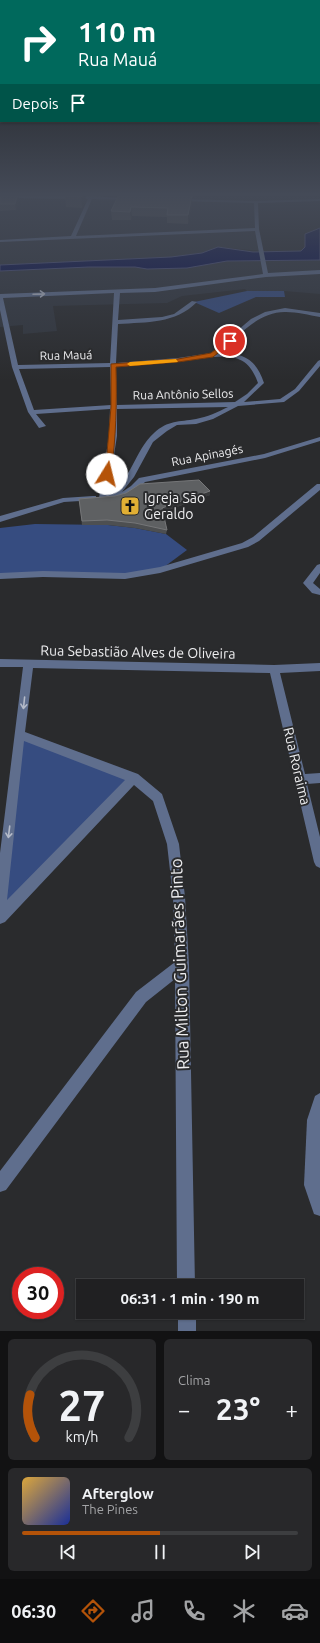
<!DOCTYPE html>
<html lang="pt">
<meta charset="utf-8">
<style>
:root{--surface:#202022;--page:#28282a;--text:#f1f3f6;--muted:#a2a3a5;--line:#3d3e40;--accent:#b45309}
body{margin:0;font-family:Ubuntu,sans-serif;background:var(--page);color:var(--text);height:100vh;display:flex;flex-direction:column;font-size:15px;white-space:nowrap}
*{box-sizing:border-box;margin:0}
p{font-size:13px;color:var(--muted)}
.icon{flex:none;width:22px;height:22px;fill:none;stroke:currentColor;stroke-width:2;stroke-linecap:round;stroke-linejoin:round}
.map{position:relative;height:1331px;overflow:hidden}
.details{display:flex;flex-direction:column;gap:8px;padding:8px;background:#121213;flex:1}
.details>*{flex:none}
.hud{position:absolute;left:0px;top:0px;width:320px;height:122px;box-shadow:0 1px 3px #0004,0 0 0 1px var(--line);background:#00695c;color:#fff;overflow:hidden}
.speed{position:absolute;left:12px;top:1267px;display:flex;gap:8px;font-size:20px;font-weight:700;text-align:center}
.speed>*{display:grid;place-content:center;width:52px;height:52px;border-radius:50%;background:var(--surface);box-shadow:0 1px 3px #0004,0 0 0 1px var(--line);line-height:1}
.speed .limit{border:6px solid #d22;background:#fff;color:#111}
.pin{position:absolute;display:grid;place-items:center;width:34px;height:34px;color:#fff;margin:-17px;border:2px solid #fff;border-radius:50%;box-shadow:0 1px 4px #0007}
.me{position:absolute;width:44px;margin:-22px;rotate:9deg;stroke-linejoin:round;filter:drop-shadow(0 0 3px #0008)}
.turn{display:flex;align-items:center;gap:14px;height:84px;padding:0 12px;font-size:18px}
.turn .icon{width:52px;height:52px;stroke-width:2.5}
.turn b{display:block;font-size:28px;line-height:34px}
.then{display:flex;align-items:center;height:38px;padding:0 12px;background:#0003;gap:8px;font-size:15px}
.big{font-size:30px;font-weight:600;line-height:1.1}
.details .widget{flex:1;display:flex;flex-direction:column;justify-content:center;gap:6px;min-width:0;padding:0 14px;border-radius:6px;background:var(--page)}
.details .dial{align-items:center;gap:0}
.dial svg{height:104px;overflow:visible;fill:none;stroke:var(--line);stroke-width:7;stroke-linecap:round;text-anchor:middle}
.dial text{fill:var(--text);stroke:none}
.song{display:flex;align-items:center;gap:12px}
.cover{width:48px;height:48px;border-radius:6px;background:linear-gradient(135deg,hsl(40 70% 55%),hsl(230 70% 35%))}
.played{height:4px;border-radius:2px;background:linear-gradient(90deg,var(--accent) 50%,var(--line) 50%)}
.keys{display:flex;justify-content:space-around;direction:ltr}
.heat{display:flex;justify-content:space-between;align-items:center;font-size:22px;direction:ltr}
.details .tiles{flex:1;display:grid;gap:8px;grid-template-columns:1fr 1fr}
.widget:last-child{grid-column:span 2}
.trip{position:absolute;left:76px;top:1279px;width:228px;height:40px;border-radius:0px;background:var(--surface);box-shadow:0 1px 3px #0004,0 0 0 1px var(--line);font-weight:600;line-height:40px;text-align:center}
.tabs{display:flex;height:64px;justify-content:space-around;align-items:center;background:#0d0d0e;color:var(--muted)}
.tabs .icon{width:28px;height:28px}
.tabs .current{color:var(--accent)}
.tabs b{font-size:18px;color:var(--text)}
.map>svg:first-child{display:block}
</style>
<div class="map">
<svg width="320" height="1331" viewBox="0 0 320 1331">
<rect width="100%" height="100%" fill="#2a2b2d"/>
<g fill="#31353c">
<polygon points="0,194 320,194 320,200 256,202 257,229 262,251 218,247 202,253 171,257 0,265"/>
<polygon points="320,260 320,294 284,291 247,291 245,289 182,296 167,303 53,306 57,331 23,334 23,325 0,327 0,271 89,267 135,267 147,269 187,268 227,261"/>
</g>
<g fill="#364c80">
<polygon points="247,291 284,291 285,297 256,297 219,313 194,302"/>
<polygon points="35,524 108,525 135,528 166,534 187,550 160,570 125,576 0,576 0,528"/>
<polygon points="20,735 134,778 0,917"/>
</g>
<polygon fill="#020949" stroke="#484d7b" points="320,228 320,260 227,261 187,268 147,269 135,267 89,267 0,271 0,265 171,257 202,253 218,247 253,252 301,251 305,247 305,234"/>
<g fill="none" stroke-linecap="round" stroke-linejoin="round">
<g fill="#5f6e8d" fill-rule="evenodd">
<path d="M90 194H94L93 196 132 199 130 200 92 199 76 236 255 228 254 203 178 201 180 199 256 201 320 199V201L258 203 259 229 268 273 320 270V274L266 277 155 292 120 293 118 320 162 317 174 314 192 301 197 302C175 324 147 322 118 324L116 363 178 358 211 353 251 319 265 312 285 308 320 313V317C309 315 297 312 286 312 259 311 238 336 219 353 244 353 256 359 264 383L244 402 280 399 295 389 318 361 320 360V366L299 391 284 402 238 406 213 419 196 424 177 425 167 431 153 442 134 477 122 492 131 486 139 478 264 454 320 437V441L265 458 145 482C134 494 116 503 100 500L99 498 109 436 110 409 36 414 46 426 39 428 28 412 12 367 0 310V294L155 288 263 274 255 231 0 242V240L71 236 88 199 0 198V196L49 195 89 196ZM114 293 110 363 18 365 3 298ZM213 357C237 356 249 358 258 383L247 394 235 402 117 405 116 367 178 362ZM110 367 111 405 34 410 19 369ZM228 407C218 412 207 417 196 419 179 422 168 420 154 433 134 451 132 481 108 493L117 436V409Z"/>
<polygon points="317,484 320,484 320,490 259,541 248,547 160,573 125,579 43,577 0,579 0,573 43,571 125,573 160,567 242,543 253,537"/>
<polygon points="93,496 96,496 96,500 64,502 0,522 0,516 63,498"/>
<polygon points="320,564 320,573 313,583 320,589 320,595 312,593 303,583 317,565"/>
<path d="M0 659 274 665 320 663V671L280 673 305 774 320 773V783L307 784 320 837V868L316 866 314 862 270 673 33 668 25 732 138 774 162 794 179 844 185 897 189 965 195 1286H177L175 979 146 1002 6 1190 0 1192V1171L136 992 175 962 173 897 167 844 153 801 134 785 5 922 0 924V853L23 667H0ZM24 741 125 780 7 900Z"/>
<polygon points="320,1093 320,1216 314,1214 304,1185 307,1120 315,1096"/>
<rect x="178" y="1312" width="18" height="19"/>
</g>
</g>
<g fill="#4d4f51">
<polygon points="1,194 20,194 18,194 19,200 16,210 0,211 0,200"/>
<polygon points="67,194 88,194 85,194 86,200 82,208 66,207 65,196"/>
<polygon points="119,194 194,194 193,198 192,198 192,203 188,224 167,223 167,217 132,216 131,220 112,220 111,211"/>
<polygon points="210,491 210,495 163,512 167,530 166,534 135,528 108,525 82,525 79,499"/>
</g>
<g fill="#38393b">
<polygon points="18,194 19,200 16,210 15,204"/>
<polygon points="83,194 85,194 86,200 82,208 81,197"/>
<polygon points="192,195 192,203 188,224 188,215"/>
<polygon points="131,207 132,216 131,220 130,212"/>
<polygon points="210,491 210,495 162,512 162,508"/>
</g>
<g fill="#5e6062" stroke="#757678">
<polygon points="1,194 18,194 15,204 0,204"/>
<polygon points="67,194 83,194 81,197 65,196"/>
<polygon points="119,194 174,194 192,195 188,215 167,215 168,208 131,207 130,212 111,211"/>
<polygon points="199,480 210,491 162,508 167,530 135,523 107,520 82,521 79,499 115,496 126,493 140,484"/>
</g>
<defs><path id="oneway-shaft" d="M-6 0H5M1.5-3L5.5 0L1.5 3" fill="none" stroke-width="1.6" stroke-linecap="round" stroke-linejoin="round"/></defs>
<g stroke="#b4bac8">
<use href="#oneway-shaft" transform="translate(39 294) rotate(-2)"/>
<use href="#oneway-shaft" transform="translate(24 703) rotate(96)"/>
<use href="#oneway-shaft" transform="translate(9 832) rotate(97)"/>
</g>
<linearGradient id="sky" x2="0" y2="1"><stop stop-color="#171819"/><stop offset="0.51" stop-color="#444a57"/><stop offset="1" stop-color="#444a57" stop-opacity="0"/></linearGradient>
<rect width="320" height="381" fill="url(#sky)"/>
<path fill="#b45309" stroke="#753606" d="M228 340 233 341 213 357 178 362 116 367C117 403 116 438 111 474L105 476 111 407V364L178 359 211 353Z"/>
<polygon fill="#f59e0b" points="176,359 178,362 130,366 127,364 130,362"/>
<defs>
<symbol id="church-square" viewBox="-11 -11 22 22"><rect x="-9" y="-9" width="18" height="18" rx="4" fill="#e1af34" stroke="#2a2b2d"/><path d="M-1.2-6h2.4v3.5h3.3v2.4h-3.3V6h-2.4V-.1h-3.3v-2.4h3.3Z" fill="#111"/></symbol>
</defs>
<g fill-rule="evenodd">
<use href="#church-square" x="119" y="495" width="22" height="22"/>
</g>
<g text-anchor="middle" dominant-baseline="central" stroke-width="4" stroke-linejoin="round" paint-order="stroke">
<g font-size="12" fill="#ededef" stroke="#2a2b2d">
<text transform="translate(66 355) rotate(-1)">Rua Mauá</text>
<text transform="translate(183 394) rotate(-1)">Rua Antônio Sellos</text>
<text transform="translate(207 455) rotate(-11)">Rua Apinagés</text>
</g>
<g font-size="14" fill="#ededef" stroke="#2a2b2d" text-anchor="start">
<text x="144" y="498">Igreja São<tspan x="144" dy="16">Geraldo</tspan></text>
</g>
<g font-size="14" fill="#ededef" stroke="#2a2b2d">
<text transform="translate(138 652) rotate(1)">Rua Sebastião Alves de Oliveira</text>
<text transform="translate(297 766) rotate(77)">Rua Roraima</text>
</g>
<g font-size="17" fill="#ededef" stroke="#2a2b2d">
<text transform="translate(179 964) rotate(-92)">Rua Milton Guimarães Pinto</text>
</g>
</g>
</svg>
<div class="speed"><div class="limit">30</div></div>
<div class="pin" style="left:230px;top:341px;background:#d93025"><svg class="icon" aria-label="arrive" viewBox="0 0 24 24"><path d="M6 21V4h12l-3 4 3 4H6"/></svg></div>
<svg class="me" style="left:107px;top:474px" viewBox="-20 -20 40 40"><circle r="19" fill="#fff"/><path d="M0-13L10 11 0 6-10 11z" fill="#b45309"/></svg>
<div class="trip">06:31 · 1 min · 190 m</div>
<div class="hud">
<div class="turn"><svg class="icon" aria-label="right" viewBox="0 0 24 24"><path d="M7 20v-9h11M14 6l5 5-5 5"/></svg><div><b>110 m</b>Rua Mauá</div></div>
<div class="then">Depois<svg class="icon" aria-label="arrive" viewBox="0 0 24 24"><path d="M6 21V4h12l-3 4 3 4H6"/></svg></div>
</div>
</div>
<section class="details">
<div class="tiles">
<div class="widget dial"><svg viewBox="0 0 100 80">
<path d="M14 69A42 42 0 1 1 86 69"/>
<path d="M14 69A42 42 0 0 1 10 36" stroke="#b45309"/>
<text x="50" y="56" font-size="32" font-weight="700">27</text>
<text x="50" y="72" font-size="11">km/h</text>
</svg></div>
<div class="widget"><p>Clima</p>
<div class="heat"><a>−</a><b class="big">23°</b><a>+</a></div>
</div>
<div class="widget">
<div class="song"><i class="cover"></i><div><b>Afterglow</b><p>The Pines</p></div></div>
<div class="played"></div>
<div class="keys"><svg class="icon" aria-label="previous" viewBox="0 0 24 24"><path d="M18 5L8 12l10 7zM5 5v14"/></svg><svg class="icon" aria-label="pause" viewBox="0 0 24 24"><path d="M8 5v14M16 5v14"/></svg><svg class="icon" aria-label="next" viewBox="0 0 24 24"><path d="M6 5l10 7-10 7zM19 5v14"/></svg></div>
</div>
</div>
</section>
<nav class="tabs">
<b>06:30</b>
<svg class="icon current" aria-label="directions" viewBox="0 0 24 24"><path d="M12 3l9 9-9 9-9-9zM9 14v-3h6M13 9l2 2-2 2"/></svg>
<svg class="icon" aria-label="music" viewBox="0 0 24 24"><path d="M9 18V5l10-2v13"/><circle cx="6" cy="18" r="3"/><circle cx="16" cy="16" r="3"/></svg>
<svg class="icon" aria-label="phone" viewBox="0 0 24 24"><path d="M5 4h4l2 5-3 2q2 4 5 5l2-3 5 2v4C11 20 4 13 5 4z"/></svg>
<svg class="icon" aria-label="climate" viewBox="0 0 24 24"><path d="M12 3v18M4 7l16 10M4 17L20 7"/></svg>
<svg class="icon" aria-label="car" viewBox="0 0 24 24"><path d="M5 17H2v-5l4-1 3-4h7l3 4 3 1v5h-3M9 17h6M6 11h13"/><circle cx="7" cy="17" r="2"/><circle cx="17" cy="17" r="2"/></svg>
</nav>
